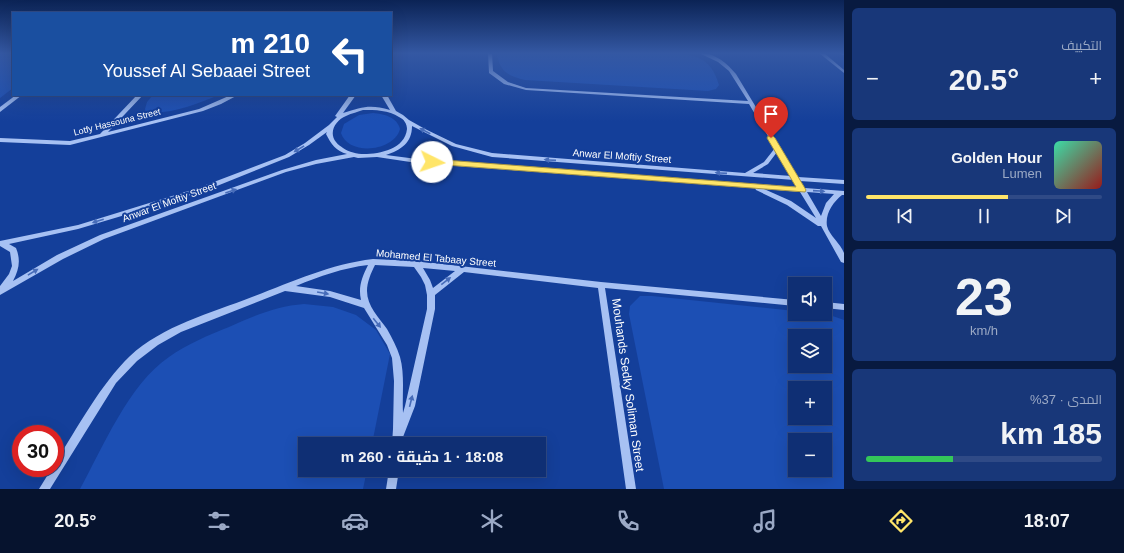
<!DOCTYPE html>
<html lang="ar">
<meta charset="utf-8">
<style>
:root{--surface:#0f2f74;--page:#183779;--text:#f1f3f6;--muted:#9ba9c5;--line:#2f4a86;--accent:#ffe569}
body{margin:0;font-family:Helvetica,Cairo,sans-serif;background:var(--page);color:var(--text);direction:rtl;height:100vh;display:flex;flex-direction:column;font-size:15px;white-space:nowrap}
*{box-sizing:border-box;margin:0}
p{font-size:13px;color:var(--muted)}
.icon{flex:none;width:22px;height:22px;fill:none;stroke:currentColor;stroke-width:2;stroke-linecap:round;stroke-linejoin:round}
.map{position:relative;flex:1;overflow:hidden;direction:ltr}
.panel{display:flex;flex-direction:column;gap:8px;padding:8px;background:#081a40;width:280px}
.panel>*{flex:none}
.banner{position:absolute;left:12px;top:12px;width:380px;height:84px;border-radius:0px;box-shadow:0 4px 16px #0002,0 0 0 1px var(--line);direction:rtl;background:#1a4fa0;color:#fff;overflow:hidden}
.tools{position:absolute;left:788px;top:277px;display:grid;gap:8px}
.tools a{display:grid;place-items:center;width:44px;height:44px;border-radius:0px;background:var(--surface);box-shadow:0 4px 16px #0002,0 0 0 1px var(--line);font-size:20px}
.speed{position:absolute;left:12px;top:425px;display:flex;gap:8px;font-size:20px;font-weight:700;text-align:center}
.speed>*{display:grid;place-content:center;width:52px;height:52px;border-radius:50%;background:var(--surface);box-shadow:0 4px 16px #0002,0 0 0 1px var(--line);line-height:1}
.speed .limit{border:6px solid #d22;background:#fff;color:#111}
.pin{position:absolute;display:grid;place-items:center;width:34px;height:34px;color:#fff;margin:-41px -17px;border-radius:50% 50% 50% 0;rotate:-45deg;box-shadow:0 0 4px #0007}
.pin .icon{rotate:45deg}
.me{position:absolute;width:44px;margin:-22px;rotate:94deg;stroke-linejoin:round;filter:drop-shadow(0 0 3px #0008)}
.turn{display:flex;align-items:center;gap:14px;height:84px;padding:0 16px;font-size:18px}
.turn .icon{width:52px;height:52px;stroke-width:2.5}
.turn b{display:block;font-size:28px;line-height:34px}
.big{font-size:30px;font-weight:700;line-height:1.1}
.panel .widget{flex:1;display:flex;flex-direction:column;justify-content:center;gap:6px;min-width:0;padding:0 14px;border-radius:6px;background:var(--page)}
.panel .dial{align-items:center;gap:0}
.dial b{font-size:52px;line-height:1}
.song{display:flex;align-items:center;gap:12px}
.cover{width:48px;height:48px;border-radius:6px;background:linear-gradient(135deg,hsl(160 70% 55%),hsl(0 70% 35%))}
.played{height:4px;border-radius:2px;background:linear-gradient(90deg,var(--accent) 60%,var(--line) 60%)}
.keys{display:flex;justify-content:space-around;direction:ltr}
.heat{display:flex;justify-content:space-between;align-items:center;font-size:22px;direction:ltr}
.charge{height:6px;border-radius:3px;background:linear-gradient(90deg,#34c759 37%,var(--line) 0)}
.trip{position:absolute;left:298px;top:437px;width:248px;height:40px;border-radius:0px;background:var(--surface);box-shadow:0 4px 16px #0002,0 0 0 1px var(--line);font-weight:700;line-height:40px;text-align:center;direction:rtl}
.dock{display:flex;height:64px;justify-content:space-around;align-items:center;background:#06132e;color:var(--muted)}
.dock .icon{width:28px;height:28px}
.dock .on{color:var(--accent)}
.dock b{font-size:18px;color:var(--text)}
main{display:flex;flex:1;min-height:0}
.map>svg:first-child{display:block}
</style>
<main>
<section class="panel">
<div class="widget"><p>التكييف</p>
<div class="heat"><a>−</a><b class="big">20.5°</b><a>+</a></div>
</div>
<div class="widget">
<div class="song"><i class="cover"></i><div><b>Golden Hour</b><p>Lumen</p></div></div>
<div class="played"></div>
<div class="keys"><svg class="icon" aria-label="previous" viewBox="0 0 24 24"><path d="M18 5L8 12l10 7zM5 5v14"/></svg><svg class="icon" aria-label="pause" viewBox="0 0 24 24"><path d="M8 5v14M16 5v14"/></svg><svg class="icon" aria-label="next" viewBox="0 0 24 24"><path d="M6 5l10 7-10 7zM19 5v14"/></svg></div>
</div>
<div class="widget dial"><b>23</b><p>km/h</p></div>
<div class="widget"><p>المدى · 37%</p><b class="big">185 km</b><div class="charge"></div></div>
</section>
<div class="map">
<svg width="844" height="489" viewBox="0 0 844 489">
<rect width="100%" height="100%" fill="#143f9a"/>
<g fill="#1c4fb4" fill-rule="evenodd">
<polygon points="0,53 13,53 13,88 0,98"/>
<path d="M497 53H665C693 55 710 54 719 85L716 89 708 91 525 80C508 76 499 71 497 53Z"/>
<path d="M153 95H219C197 104 170 115 146 112L145 109 147 102Z"/>
<path d="M373 113C384 114 397 117 400 129 394 152 348 156 341 133L344 124 359 115Z"/>
<path d="M640 296H652L795 311V314H827L844 320V489H664L629 314 630 306ZM795 336H825V366H795ZM795 388H825V418H795ZM795 440H825V470H795Z"/>
<path d="M304 304 333 307 356 315 376 330 390 354 372 444H305V470H367L363 489H80C103 447 129 384 169 357 187 344 209 335 229 327 253 316 277 306 304 304Z"/>
</g>
<g fill="none" stroke-linecap="round" stroke-linejoin="round">
<g fill="#a7c1f3" fill-rule="evenodd">
<path d="M488 53H492L493 71 508 82 526 88 748 101 729 71 718 62 699 53C714 52 727 63 736 74L798 177 844 180V184L800 181 805 188 844 191V195H842C833 202 825 214 827 226 829 235 841 244 844 253 844 256 844 260 844 263L841 262 821 226H818L787 205 756 190 755 188 417 163 377 157 358 158 354 157 316 164 286 172 104 239 63 259 0 295V286L9 274 12 266 10 252 0 246V241L78 225 198 188 285 155 305 143 329 125 337 117 335 116 350 95H356L343 113C362 107 370 104 390 110L381 95H387L396 111 403 115 409 120 425 129 456 144 492 153 745 173 764 162 775 148 749 104 526 90 504 84 489 73ZM363 110C375 110 389 110 399 117 404 119 407 124 407 129 405 149 380 154 364 154 357 154 349 152 343 148 341 146 338 145 336 142 328 132 336 120 346 116 352 113 358 112 363 110ZM412 126 452 146 492 157 794 180 798 187 417 159 386 155C401 150 412 143 412 126ZM327 132 326 134C331 144 336 151 347 154L316 160 282 170 100 235 57 255 13 281C19 270 21 260 16 248L9 244 78 229 202 192 289 157 309 145ZM777 152 791 176 753 173 768 164ZM764 189 800 192 816 218 791 201ZM807 192 834 194 826 203 821 216Z"/>
<polygon points="819,53 824,53 844,70 844,73"/>
<polygon points="840,53 844,53 844,55 840,54"/>
<polygon points="16,95 22,95 0,112 0,107"/>
<polygon points="137,95 143,95 108,132 199,109 231,95 238,95 221,104 203,111 70,145 0,142 0,138 70,141 100,134"/>
<path d="M373 259 416 261 601 282 795 300V306L605 288 636 489H626L598 288 464 272 435 295V309L415 406 403 437 402 444H392L393 429 394 381 392 358 387 345 364 308 330 297 285 291 181 332 158 345 137 361 116 383 50 489H39L52 468H55V463C78 427 100 385 130 356 162 326 211 313 252 297 292 282 330 264 373 259ZM368 265C362 277 358 287 361 300L330 291 296 286C320 276 343 268 368 265ZM375 265 414 267 421 277 425 285 427 295V309L405 406 403 413C402 395 405 375 400 357 397 347 392 338 387 329 379 318 367 306 367 291 367 282 371 273 375 265ZM423 268 455 271 433 288 430 280Z"/>
<polygon points="825,302 844,304 844,310 825,308"/>
<polygon points="389,470 399,470 396,489 386,489"/>
</g>
</g>
<defs><path id="oneway-solid" d="M-6-.8H1V-3.2L6.5 0L1 3.2V.8H-6Z"/></defs>
<g fill="#476cb9">
<use href="#oneway-solid" transform="translate(425 131) rotate(-152)"/>
<use href="#oneway-solid" transform="translate(299 149) rotate(149)"/>
<use href="#oneway-solid" transform="translate(550 160) rotate(-176)"/>
<use href="#oneway-solid" transform="translate(721 173) rotate(-176)"/>
<use href="#oneway-solid" transform="translate(231 191) rotate(-19)"/>
<use href="#oneway-solid" transform="translate(819 191) rotate(4)"/>
<use href="#oneway-solid" transform="translate(98 221) rotate(163)"/>
<use href="#oneway-solid" transform="translate(33 272) rotate(-31)"/>
<use href="#oneway-solid" transform="translate(446 281) rotate(-38)"/>
<use href="#oneway-solid" transform="translate(323 293) rotate(10)"/>
<use href="#oneway-solid" transform="translate(377 323) rotate(51)"/>
<use href="#oneway-solid" transform="translate(411 401) rotate(-76)"/>
</g>
<linearGradient id="sky" x2="0" y2="1"><stop stop-color="#0b2355"/><stop offset="0.44" stop-color="#3458a3"/><stop offset="1" stop-color="#3458a3" stop-opacity="0"/></linearGradient>
<rect width="844" height="121" fill="url(#sky)"/>
<polygon fill="#ffe569" stroke="#a69544" points="768,136 773,136 775,138 806,190 805,192 432,164 428,162 432,159 796,187 767,138"/>
<g text-anchor="middle" dominant-baseline="central" stroke-width="4" stroke-linejoin="round" paint-order="stroke">
<g font-size="9" fill="#fff" stroke="#143f9a">
<text transform="translate(117 122) rotate(-14)">Lotfy Hassouna Street</text>
</g>
<g font-size="10" fill="#fff" stroke="#143f9a">
<text transform="translate(622 156) rotate(4)">Anwar El Moftiy Street</text>
<text transform="translate(169 202) rotate(-20)">Anwar El Moftiy Street</text>
<text transform="translate(436 258) rotate(5)">Mohamed El Tabaay Street</text>
</g>
<g font-size="12" fill="#fff" stroke="#143f9a">
<text transform="translate(628 385) rotate(82)">Mouhands Sedky Soliman Street</text>
</g>
</g>
</svg>
<div class="tools">
<a><svg class="icon" aria-label="sound" viewBox="0 0 24 24"><path d="M4 9h4l5-4v14l-5-4H4zM17 9q2 3 0 6"/></svg></a>
<a><svg class="icon" aria-label="layers" viewBox="0 0 24 24"><path d="M12 4l9 5-9 5-9-5zM3 14l9 5 9-5"/></svg></a>
<a>+</a>
<a>−</a>
</div>
<div class="speed"><div class="limit">30</div></div>
<div class="pin" style="left:771px;top:138px;background:#d93025"><svg class="icon" aria-label="arrive" viewBox="0 0 24 24"><path d="M6 21V4h12l-3 4 3 4H6"/></svg></div>
<svg class="me" style="left:432px;top:162px" viewBox="-20 -20 40 40"><circle r="19" fill="#fff"/><path d="M0-13L10 11 0 6-10 11z" fill="#ffe569"/></svg>
<div class="trip">18:08 · 1 دقيقة · 260 m</div>
<div class="banner">
<div class="turn"><svg class="icon" aria-label="left" viewBox="0 0 24 24"><path d="M17 20v-9H6M10 6l-5 5 5 5"/></svg><div><b>210 m</b>Youssef Al Sebaaei Street</div></div>
</div>
</div>
</main>
<nav class="dock">
<b>18:07</b>
<svg class="icon on" aria-label="directions" viewBox="0 0 24 24"><path d="M12 3l9 9-9 9-9-9zM9 14v-3h6M13 9l2 2-2 2"/></svg>
<svg class="icon" aria-label="music" viewBox="0 0 24 24"><path d="M9 18V5l10-2v13"/><circle cx="6" cy="18" r="3"/><circle cx="16" cy="16" r="3"/></svg>
<svg class="icon" aria-label="phone" viewBox="0 0 24 24"><path d="M5 4h4l2 5-3 2q2 4 5 5l2-3 5 2v4C11 20 4 13 5 4z"/></svg>
<svg class="icon" aria-label="climate" viewBox="0 0 24 24"><path d="M12 3v18M4 7l16 10M4 17L20 7"/></svg>
<svg class="icon" aria-label="car" viewBox="0 0 24 24"><path d="M5 17H2v-5l4-1 3-4h7l3 4 3 1v5h-3M9 17h6M6 11h13"/><circle cx="7" cy="17" r="2"/><circle cx="17" cy="17" r="2"/></svg>
<svg class="icon" aria-label="filters" viewBox="0 0 24 24"><path d="M4 7h16M4 17h16"/><circle cx="9" cy="7" r="2"/><circle cx="15" cy="17" r="2"/></svg>
<b>20.5°</b>
</nav>
